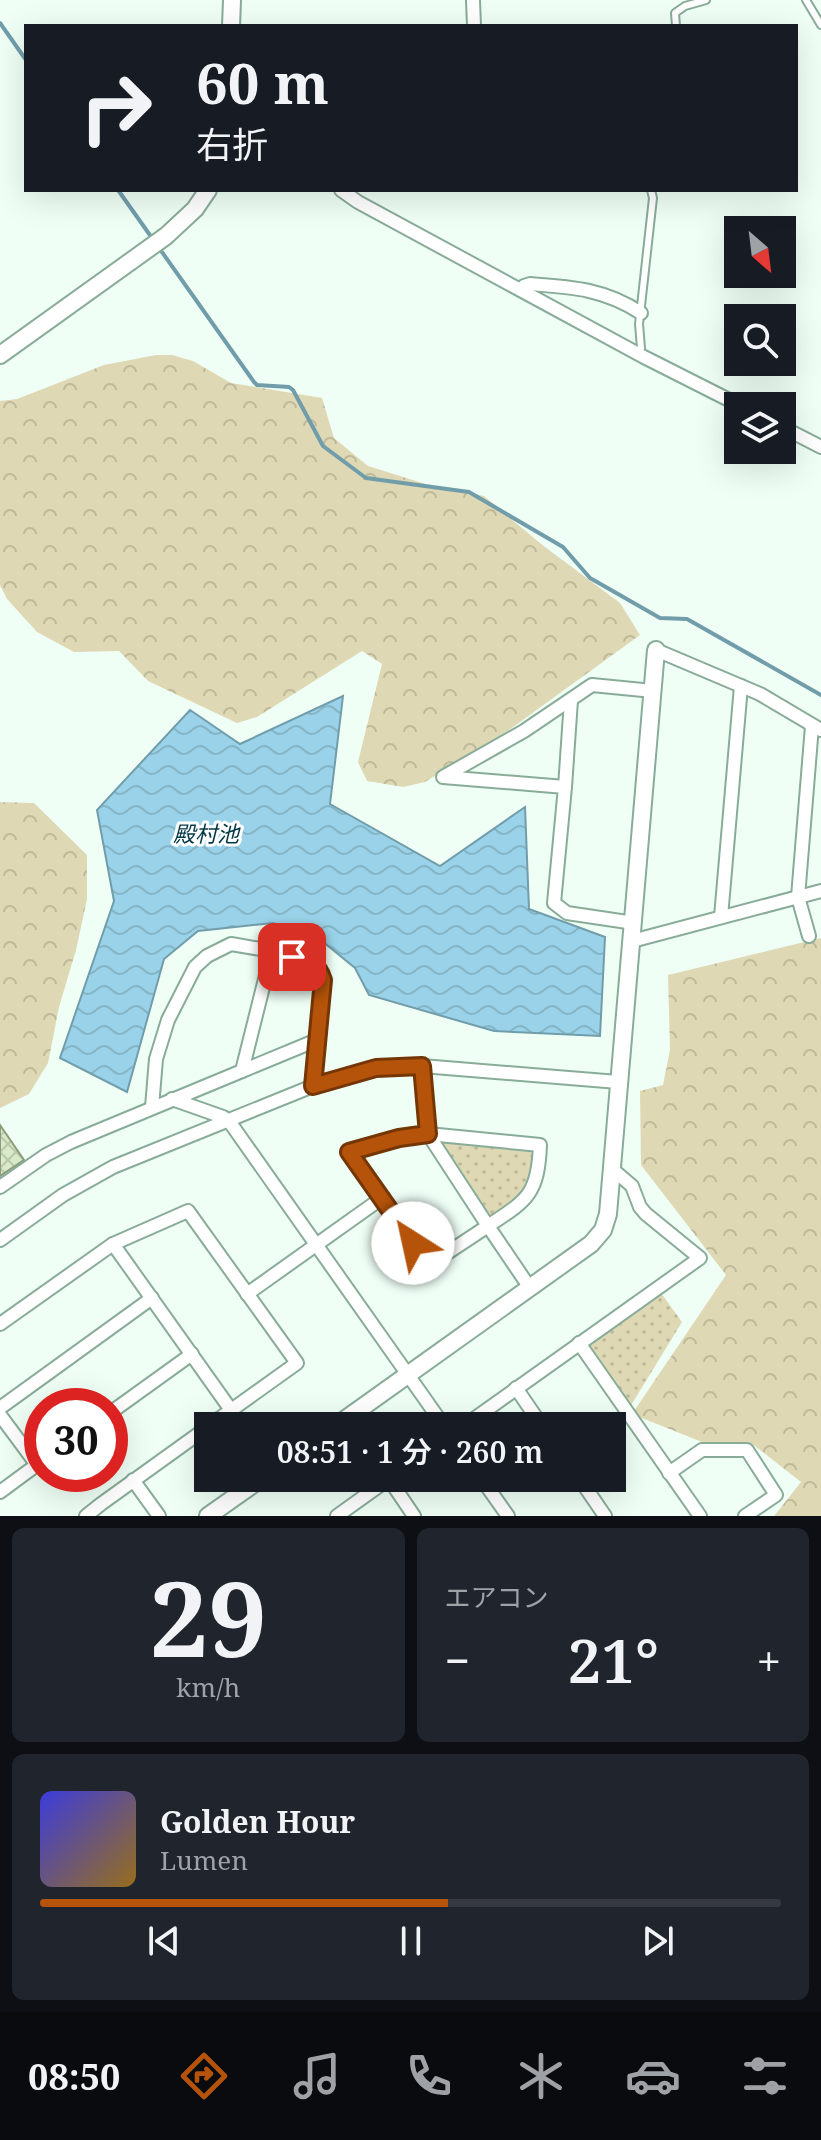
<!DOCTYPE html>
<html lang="ja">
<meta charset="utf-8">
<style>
:root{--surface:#171b24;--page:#20242c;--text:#f1f3f6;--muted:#9ea1a6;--line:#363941;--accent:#b45309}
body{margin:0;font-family:"Noto Serif","Noto Sans JP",serif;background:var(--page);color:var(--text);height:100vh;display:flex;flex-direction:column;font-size:30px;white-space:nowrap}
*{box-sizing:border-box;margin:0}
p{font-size:26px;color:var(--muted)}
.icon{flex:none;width:44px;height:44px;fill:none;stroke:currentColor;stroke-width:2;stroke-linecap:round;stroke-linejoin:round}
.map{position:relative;height:1516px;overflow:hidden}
.panel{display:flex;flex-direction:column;gap:12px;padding:12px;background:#0d0f14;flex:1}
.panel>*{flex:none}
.top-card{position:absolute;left:24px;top:24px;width:774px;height:168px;border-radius:0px;box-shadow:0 8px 32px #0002;background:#171b24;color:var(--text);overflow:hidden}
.needle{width:52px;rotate:152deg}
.controls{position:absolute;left:724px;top:216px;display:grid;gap:16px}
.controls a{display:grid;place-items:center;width:72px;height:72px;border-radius:0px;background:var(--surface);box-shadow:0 8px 32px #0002;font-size:40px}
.speed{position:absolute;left:24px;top:1388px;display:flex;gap:16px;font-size:40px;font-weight:700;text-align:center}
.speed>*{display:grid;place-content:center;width:104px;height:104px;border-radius:50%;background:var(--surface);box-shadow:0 8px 32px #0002;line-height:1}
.speed .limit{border:12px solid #d22;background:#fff;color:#111}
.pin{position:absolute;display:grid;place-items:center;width:68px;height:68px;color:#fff;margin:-34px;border-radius:16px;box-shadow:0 4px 12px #0006}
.me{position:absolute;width:88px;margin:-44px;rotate:325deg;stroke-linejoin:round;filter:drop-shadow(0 0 6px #0008)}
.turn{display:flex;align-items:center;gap:28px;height:168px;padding:0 40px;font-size:36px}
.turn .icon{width:104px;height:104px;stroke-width:2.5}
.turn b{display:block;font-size:56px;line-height:68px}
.big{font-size:60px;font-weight:600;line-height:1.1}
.panel .tile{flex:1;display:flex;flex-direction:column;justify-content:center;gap:12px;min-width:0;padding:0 28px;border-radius:12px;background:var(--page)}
.panel .dial{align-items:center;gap:0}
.dial b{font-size:104px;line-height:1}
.song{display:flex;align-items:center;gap:24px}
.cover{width:96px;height:96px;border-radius:12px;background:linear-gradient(135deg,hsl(240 70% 55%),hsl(40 70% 35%))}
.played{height:8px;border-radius:4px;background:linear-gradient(90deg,var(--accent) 55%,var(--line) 55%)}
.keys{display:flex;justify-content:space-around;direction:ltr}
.heat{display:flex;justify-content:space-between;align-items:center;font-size:44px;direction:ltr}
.panel .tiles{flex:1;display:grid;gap:12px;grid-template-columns:1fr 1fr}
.tile:last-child{grid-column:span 2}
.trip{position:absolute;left:194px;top:1412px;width:432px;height:80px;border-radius:0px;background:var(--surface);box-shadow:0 8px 32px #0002;font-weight:600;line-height:80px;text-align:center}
.tab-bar{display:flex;height:128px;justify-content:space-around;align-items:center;background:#090b0e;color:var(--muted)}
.tab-bar .icon{width:56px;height:56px}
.tab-bar .active{color:var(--accent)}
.tab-bar b{font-size:36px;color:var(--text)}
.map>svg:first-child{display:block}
</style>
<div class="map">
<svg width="821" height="1516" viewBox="0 0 821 1516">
<defs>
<pattern id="forest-crowns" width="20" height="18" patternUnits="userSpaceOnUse" patternTransform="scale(2)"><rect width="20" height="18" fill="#dfd8b4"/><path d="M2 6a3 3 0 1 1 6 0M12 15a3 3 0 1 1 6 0" fill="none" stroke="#beb99a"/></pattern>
<pattern id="park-dots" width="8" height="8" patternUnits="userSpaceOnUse" patternTransform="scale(2)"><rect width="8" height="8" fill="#dfd8b4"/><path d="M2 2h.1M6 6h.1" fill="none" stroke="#beb99a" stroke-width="1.8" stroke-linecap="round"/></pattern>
<pattern id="water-waves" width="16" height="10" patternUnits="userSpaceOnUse" patternTransform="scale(2)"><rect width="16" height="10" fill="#9ad3e9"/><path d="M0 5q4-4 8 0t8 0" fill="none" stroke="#84b5c7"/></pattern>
<pattern id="building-cross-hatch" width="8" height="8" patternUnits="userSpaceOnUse" patternTransform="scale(2)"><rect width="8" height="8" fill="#d9eac8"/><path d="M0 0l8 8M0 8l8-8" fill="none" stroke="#b9c8ab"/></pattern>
</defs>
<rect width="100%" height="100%" fill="#effff6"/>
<g fill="url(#forest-crowns)">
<polygon points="156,355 172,355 193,361 231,383 322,398 334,438 368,466 432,486 484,496 541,544 620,603 640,635 509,730 425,782 403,787 367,781 358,762 382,664 362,651 257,717 237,723 148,681 119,651 74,652 37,632 7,599 0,585 0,401 17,399 104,365"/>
<polygon points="0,802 34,803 87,855 87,899 76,950 59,1007 48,1063 29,1094 0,1108"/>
<polygon points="821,938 821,1516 774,1516 801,1482 751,1443 702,1442 632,1414 726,1275 641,1165 640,1091 663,1085 670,1050 668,975"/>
</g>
<g fill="url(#park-dots)">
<path d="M443 1142 529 1150 533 1153C527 1190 522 1194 494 1216H488L444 1148Z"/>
<polygon points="661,1293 682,1322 630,1407 590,1347 590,1343"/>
</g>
<polygon fill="url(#water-waves)" stroke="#719daa" stroke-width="2" points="343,696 330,804 440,866 525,807 529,909 605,937 600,1036 494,1031 369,995 355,968 317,937 273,923 198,931 164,959 127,1092 60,1058 114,901 97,810 190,710 240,744"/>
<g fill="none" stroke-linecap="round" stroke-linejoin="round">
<g stroke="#719daa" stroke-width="4">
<polyline points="0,23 26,60"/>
<polyline points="118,190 152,238"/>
<polyline points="157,245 254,382 257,385 289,387 293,390 323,446 366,478 469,492 563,547 590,578 660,618 687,619 821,695"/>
</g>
</g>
<polygon fill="url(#building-cross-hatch)" stroke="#8b9b7b" stroke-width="2" points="0,1125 24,1160 0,1176"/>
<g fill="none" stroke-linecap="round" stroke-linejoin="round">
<defs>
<g id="lane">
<polyline points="806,0 821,25"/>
<polyline points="676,26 675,13 685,6 706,0"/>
<polyline points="638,353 641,348 639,324 653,198 651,190"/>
</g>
<g id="street">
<polyline points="473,0 474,26"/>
<polyline points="341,190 358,202 644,357 741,406"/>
<path d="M521 290 524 286 530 284C572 287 605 289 641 313"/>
<polyline points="782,427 821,447"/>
<polyline points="656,650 760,694 821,730"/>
<polyline points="565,787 571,700"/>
<polyline points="721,917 741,686"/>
<polyline points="634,923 567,913 554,903 565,787 443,777 524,731 592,685 653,691"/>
<polyline points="809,936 798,897 812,726"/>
<polyline points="632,941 821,891"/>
<polyline points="422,1066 428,1134 399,1138 349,1152 429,1265 488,1226 428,1134"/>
<polyline points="242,1071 317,1040"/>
<polyline points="172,1099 223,1117 229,1121 444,1426"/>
<polyline points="152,1107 156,1059 168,1020 195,967 207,956 231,944 272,951 311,962 318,967 323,980 313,1086"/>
<path d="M428 1134 540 1145C538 1195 527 1200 488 1226L530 1288"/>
<polyline points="0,1187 46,1155 71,1142 242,1071 272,951"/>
<polyline points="0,1240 63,1195 113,1167 313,1086 376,1068 422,1066 618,1082"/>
<polyline points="113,1244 231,1410"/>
<polyline points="247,1294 382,1198"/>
<polyline points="0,1324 113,1244 188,1211 297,1363 209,1426"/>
<polyline points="579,1343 700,1516"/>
<polyline points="516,1388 542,1426"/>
<polyline points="0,1408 152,1298"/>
<polyline points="110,1413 192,1354"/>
<polyline points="0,1415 37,1465"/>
<polyline points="464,1426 700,1258 646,1214 640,1207 632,1186 611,1168"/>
<polyline points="669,1473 702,1450 747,1450 776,1495 745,1516"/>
<polyline points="481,1478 508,1516"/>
<polyline points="579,1478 605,1516"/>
<polyline points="389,1479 414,1516"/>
<polyline points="133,1480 159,1516"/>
<polyline points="0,1492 42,1461"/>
<polyline points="86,1516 101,1504 208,1427"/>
<polyline points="337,1516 390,1478"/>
</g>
<g id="secondary">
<polyline points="231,26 232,0"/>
<polyline points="0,355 166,236 195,209 208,190"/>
<polyline points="336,1426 591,1244 603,1230 608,1214 656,650"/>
<polyline points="208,1516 262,1478"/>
</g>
</defs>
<use href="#lane" stroke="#88ac98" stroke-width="10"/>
<use href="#street" stroke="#88ac98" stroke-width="16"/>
<use href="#secondary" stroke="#88ac98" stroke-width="20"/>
<use href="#lane" stroke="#fff" stroke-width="6"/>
<use href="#street" stroke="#fff" stroke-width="12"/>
<use href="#secondary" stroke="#fff" stroke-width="16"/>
</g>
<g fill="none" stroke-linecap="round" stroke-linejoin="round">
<defs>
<path id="route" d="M292 957C307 961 318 963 323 980L313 1086 376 1068 422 1066 428 1134 399 1138 349 1152 413 1243"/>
</defs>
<use href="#route" stroke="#753606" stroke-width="20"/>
<use href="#route" stroke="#b45309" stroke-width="14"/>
</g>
<g text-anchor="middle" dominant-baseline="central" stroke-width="6" stroke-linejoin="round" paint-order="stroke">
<g font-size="22" font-style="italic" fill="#003545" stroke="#fff">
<text x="206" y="833">殿村池</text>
</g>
</g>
</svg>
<div class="controls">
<a><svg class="needle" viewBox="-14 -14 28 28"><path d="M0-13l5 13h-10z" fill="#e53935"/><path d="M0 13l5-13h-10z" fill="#9ea1a6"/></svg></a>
<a><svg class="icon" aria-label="search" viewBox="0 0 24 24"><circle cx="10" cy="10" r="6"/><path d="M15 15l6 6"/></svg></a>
<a><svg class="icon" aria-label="layers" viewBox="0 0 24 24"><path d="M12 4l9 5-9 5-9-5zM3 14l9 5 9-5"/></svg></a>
</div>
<div class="speed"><div class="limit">30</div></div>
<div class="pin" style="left:292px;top:957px;background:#d93025"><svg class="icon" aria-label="arrive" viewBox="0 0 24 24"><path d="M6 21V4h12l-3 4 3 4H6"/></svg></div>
<svg class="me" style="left:413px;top:1243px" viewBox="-20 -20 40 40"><circle r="19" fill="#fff"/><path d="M0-13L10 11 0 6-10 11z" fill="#b45309"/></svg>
<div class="trip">08:51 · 1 分 · 260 m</div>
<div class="top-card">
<div class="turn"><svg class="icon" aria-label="right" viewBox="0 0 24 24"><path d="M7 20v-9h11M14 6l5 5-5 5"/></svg><div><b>60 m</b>右折</div></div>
</div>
</div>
<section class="panel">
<div class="tiles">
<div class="tile dial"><b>29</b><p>km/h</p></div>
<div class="tile"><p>エアコン</p>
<div class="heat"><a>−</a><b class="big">21°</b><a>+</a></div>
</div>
<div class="tile">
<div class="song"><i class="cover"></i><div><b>Golden Hour</b><p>Lumen</p></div></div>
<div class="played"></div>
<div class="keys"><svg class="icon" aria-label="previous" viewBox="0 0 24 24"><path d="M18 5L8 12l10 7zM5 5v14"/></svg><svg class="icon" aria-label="pause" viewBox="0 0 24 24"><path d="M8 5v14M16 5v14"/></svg><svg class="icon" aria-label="next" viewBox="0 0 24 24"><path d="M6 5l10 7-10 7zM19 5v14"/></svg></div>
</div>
</div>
</section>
<nav class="tab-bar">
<b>08:50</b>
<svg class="icon active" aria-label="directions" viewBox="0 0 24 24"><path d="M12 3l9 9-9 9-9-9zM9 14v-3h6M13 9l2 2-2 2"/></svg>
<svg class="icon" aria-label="music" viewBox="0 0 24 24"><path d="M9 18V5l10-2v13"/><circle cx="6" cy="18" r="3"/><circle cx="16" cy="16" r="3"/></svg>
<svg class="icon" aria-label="phone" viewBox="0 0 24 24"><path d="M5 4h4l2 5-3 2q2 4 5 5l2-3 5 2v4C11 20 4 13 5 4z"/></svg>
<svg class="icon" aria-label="climate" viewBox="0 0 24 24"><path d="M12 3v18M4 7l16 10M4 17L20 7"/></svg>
<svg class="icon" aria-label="car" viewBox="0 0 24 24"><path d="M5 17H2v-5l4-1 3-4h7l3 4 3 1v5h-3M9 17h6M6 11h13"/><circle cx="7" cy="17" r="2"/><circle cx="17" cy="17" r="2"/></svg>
<svg class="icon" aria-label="filters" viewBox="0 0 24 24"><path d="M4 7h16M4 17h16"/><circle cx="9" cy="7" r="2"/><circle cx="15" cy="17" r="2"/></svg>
</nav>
